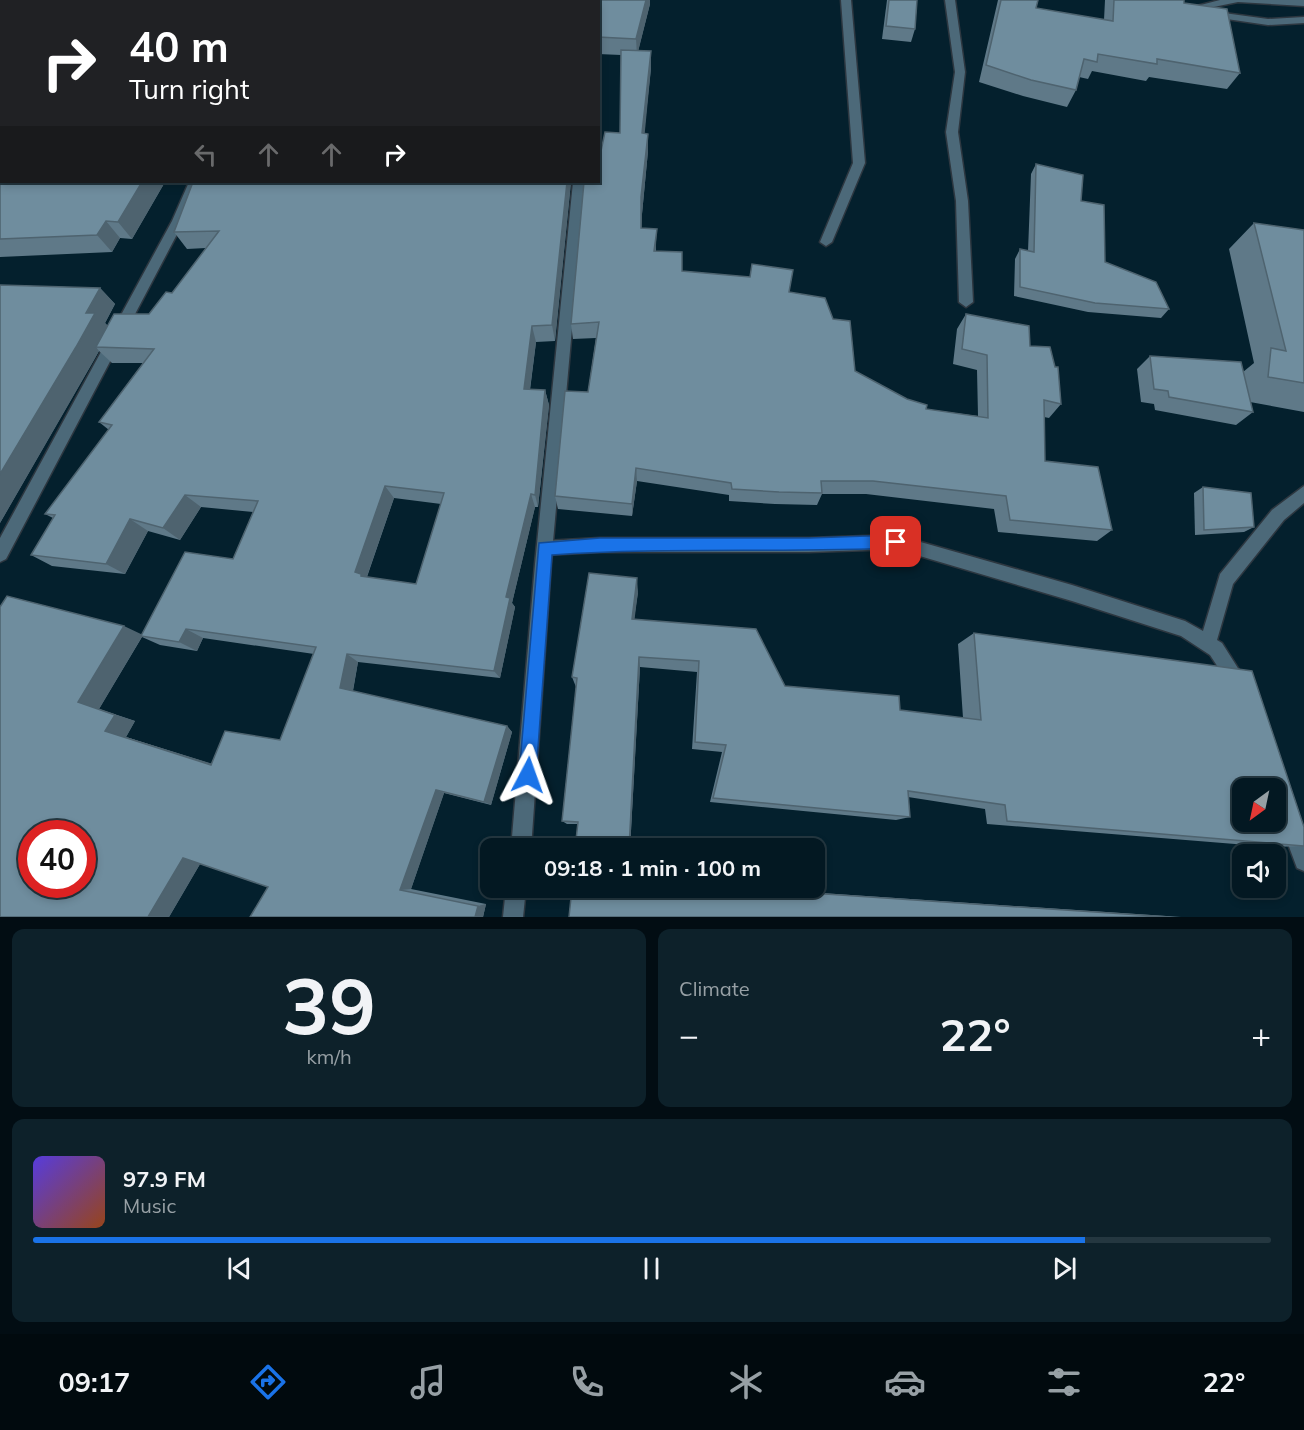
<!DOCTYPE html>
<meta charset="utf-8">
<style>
:root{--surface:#031822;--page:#0d212a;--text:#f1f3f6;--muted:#97a0a5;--line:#243740;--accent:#1a73e8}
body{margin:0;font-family:Mulish,sans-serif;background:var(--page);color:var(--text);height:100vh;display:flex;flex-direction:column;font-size:22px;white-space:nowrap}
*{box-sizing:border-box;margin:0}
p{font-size:20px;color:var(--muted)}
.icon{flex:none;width:33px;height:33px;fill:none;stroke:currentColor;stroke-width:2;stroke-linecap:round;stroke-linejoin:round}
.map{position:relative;height:917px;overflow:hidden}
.panel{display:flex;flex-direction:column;gap:12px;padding:12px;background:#020d13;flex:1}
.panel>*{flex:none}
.hud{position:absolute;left:0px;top:0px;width:600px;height:183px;box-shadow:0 3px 9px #0003,0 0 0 2px var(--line);background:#202124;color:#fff;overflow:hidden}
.needle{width:39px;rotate:213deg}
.fabs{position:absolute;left:1232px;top:778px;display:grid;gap:12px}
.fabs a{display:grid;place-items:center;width:54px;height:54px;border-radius:12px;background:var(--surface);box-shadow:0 3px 9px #0003,0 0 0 2px var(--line);font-size:30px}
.speed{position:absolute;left:18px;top:820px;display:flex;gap:12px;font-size:30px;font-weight:700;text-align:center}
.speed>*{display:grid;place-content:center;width:78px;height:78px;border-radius:50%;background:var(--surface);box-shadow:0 3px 9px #0003,0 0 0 2px var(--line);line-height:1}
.speed .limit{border:9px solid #d22;background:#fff;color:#111}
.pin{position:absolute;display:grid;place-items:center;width:51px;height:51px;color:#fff;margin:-26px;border-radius:12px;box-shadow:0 3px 9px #0006}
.me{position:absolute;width:66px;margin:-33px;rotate:4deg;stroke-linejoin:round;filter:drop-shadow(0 0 4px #0008)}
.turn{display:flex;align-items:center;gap:21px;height:126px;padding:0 30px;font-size:27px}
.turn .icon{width:78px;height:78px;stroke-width:2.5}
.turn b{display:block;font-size:42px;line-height:51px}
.lanes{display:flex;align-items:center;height:57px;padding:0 30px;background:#0003;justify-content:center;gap:30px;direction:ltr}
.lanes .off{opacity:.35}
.big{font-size:45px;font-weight:700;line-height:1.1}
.panel .tile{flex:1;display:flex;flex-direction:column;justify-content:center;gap:9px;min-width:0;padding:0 21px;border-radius:12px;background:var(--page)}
.panel .dial{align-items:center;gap:0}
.dial b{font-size:78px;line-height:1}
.song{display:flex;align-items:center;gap:18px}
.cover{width:72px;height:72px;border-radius:9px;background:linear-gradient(135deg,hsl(250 70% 55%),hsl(20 70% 35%))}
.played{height:6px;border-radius:3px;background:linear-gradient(90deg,var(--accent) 85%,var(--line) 85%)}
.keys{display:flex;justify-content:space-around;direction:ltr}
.heat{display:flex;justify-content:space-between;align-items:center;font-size:33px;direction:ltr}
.panel .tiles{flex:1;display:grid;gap:12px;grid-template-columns:1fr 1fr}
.tile:last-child{grid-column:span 2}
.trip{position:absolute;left:480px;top:838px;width:345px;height:60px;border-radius:12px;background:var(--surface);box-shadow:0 3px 9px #0003,0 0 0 2px var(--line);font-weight:700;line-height:60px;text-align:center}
.tabs{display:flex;height:96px;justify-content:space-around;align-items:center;background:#010a0e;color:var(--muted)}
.tabs .icon{width:42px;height:42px}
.tabs .active{color:var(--accent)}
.tabs b{font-size:27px;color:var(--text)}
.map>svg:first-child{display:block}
</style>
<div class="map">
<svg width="1304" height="917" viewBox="0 0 1304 917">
<rect width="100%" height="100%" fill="#04202d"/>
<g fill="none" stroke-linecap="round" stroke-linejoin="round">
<defs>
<g id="minor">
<polygon points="58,0 68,0 58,2"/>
<polygon points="841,0 851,0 865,163 832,242 826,246 820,242 853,163"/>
<polygon points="945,0 955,0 965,72 958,132 968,201 973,302 966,307 959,302 956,201 946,132 955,72"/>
<polygon points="1220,0 1304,0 1304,6 1238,2 1194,11 1189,8"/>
<polygon points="1209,11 1268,19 1304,17 1304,23 1268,25 1206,16 1206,12"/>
<polygon points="0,73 2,73 0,81"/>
<polygon points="189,182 201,182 184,221 6,559 0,562 0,538 172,221"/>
<polygon points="1304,486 1304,503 1284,520 1233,584 1217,640 1222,643 1248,684 1245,690 1239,693 1233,690 1210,655 1181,636 1072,601 896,549 809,552 600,552 545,555 539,553 537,548 539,543 545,541 600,538 809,538 896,535 1072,585 1185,621 1203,631 1220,574 1272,510"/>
<polygon points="1292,818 1299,821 1304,834 1304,871 1297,868 1282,828 1285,821"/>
</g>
<g id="tertiary">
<polygon points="573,182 585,182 551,564 531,849 511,849 535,564"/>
<polygon points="506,888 526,888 523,917 503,917"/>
</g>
</defs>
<use href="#minor" stroke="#2d3740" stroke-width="3"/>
<use href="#tertiary" stroke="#2d3740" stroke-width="3"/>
<use href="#minor" fill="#4c6979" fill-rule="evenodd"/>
<use href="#tertiary" fill="#4c6979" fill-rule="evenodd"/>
</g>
<g fill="#5f7988" fill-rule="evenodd">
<polygon points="887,0 917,0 915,29 911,42 882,39"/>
<polygon points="998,0 1038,0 1036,8 1104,20 1105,0 1184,0 1184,3 1240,73 1227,89 1149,77 1146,81 1092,71 1088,79 1079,77 1076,90 1067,107 1023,96 979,82"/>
<polygon points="598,2 650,4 638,51 651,51 651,68 644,133 648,134 648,151 642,214 641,228 656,245 656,251 682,271 789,292 833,319 855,371 926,409 978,416 977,370 953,364 957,329 966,314 1030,346 1061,404 1049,418 1044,417 1045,461 1112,530 1097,541 998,532 994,509 866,494 822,494 817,505 775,504 729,501 729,495 637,481 632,516 558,509 555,496 588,392 596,338 573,339 571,324 601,151 620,133 621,55 598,54"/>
<polygon points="0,92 165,182 132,239 120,238 112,252 0,257"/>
<polygon points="1036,164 1081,201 1105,262 1169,309 1161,318 1088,312 1014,296 1015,259 1020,249 1028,251 1031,174"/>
<path d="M193 182H571L555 341 536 342 530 390H545L549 405 538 507H535L512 603 515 607 500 678 358 662 353 691 507 726 512 732 491 805 444 793 411 889 486 904 483 917H250L268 887 200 864 169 917H0V607L142 635 233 559 253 512 201 507 180 540 148 531 125 574 52 566 31 555 53 518 45 514 109 430 99 422 143 363H112L99 351 0 523V285L100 288 115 304 105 323 108 326 149 314 172 293 206 248 187 249 174 232ZM394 498 441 504 416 584 367 577ZM142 637 160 645 197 651 203 638 314 654 280 740 212 764 126 737 135 721 99 709Z"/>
<polygon points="1254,223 1304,230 1304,412 1250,402 1253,412 1236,425 1155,410 1154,404 1141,402 1137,369 1150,356 1243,372 1254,363 1229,249"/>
<polygon points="1203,487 1254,527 1244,532 1195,535 1194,493"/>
<polygon points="638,592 634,619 785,686 900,710 963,718 958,644 974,633 1304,827 1304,846 1273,847 987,824 985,809 908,797 910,817 896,820 710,802 722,752 692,749 697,672 640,667 630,849 575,849 578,824 567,824 562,821 576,687 572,677"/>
<polygon points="572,888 746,888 1181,917 569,917"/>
</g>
<g fill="#4e636f">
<polygon points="13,0 31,0 32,2 12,2"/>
<polygon points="646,0 650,0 650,4 637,56 636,39"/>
<polygon points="2,14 2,43 0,45 0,15"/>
<polygon points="651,51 651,68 643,151 642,133"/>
<polygon points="648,134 648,151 642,214 641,244 641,197"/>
<polygon points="142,182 165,182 132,239 118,222"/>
<polygon points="567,182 571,182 555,341 552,325"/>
<polygon points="106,221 120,238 112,252 97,235"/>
<polygon points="657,229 656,245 654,268 654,251"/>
<polygon points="100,288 115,304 105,323 111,329 96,347 99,351 93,362 0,523 0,474"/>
<polygon points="532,326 536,342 528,404 524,389"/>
<polygon points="545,390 549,405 538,507 535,495"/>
<polygon points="636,468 637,481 632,516 632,504"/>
<polygon points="385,486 394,498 366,579 371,584 355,572"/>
<polygon points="531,494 535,507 512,603 515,607 500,678 494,671 506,597"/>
<polygon points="185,495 201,507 180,540 163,528"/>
<polygon points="130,519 148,531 125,574 106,564"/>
<polygon points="637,578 638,592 633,631 632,619"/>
<polygon points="124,626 143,635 99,709 135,721 126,737 229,769 211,765 105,731 78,702"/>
<polygon points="186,629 203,638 197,651 179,642"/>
<polygon points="347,654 358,662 352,695 340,688"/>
<polygon points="639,657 640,667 630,849 629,849"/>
<polygon points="507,726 512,732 491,805 484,802"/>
<polygon points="436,790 444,793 411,889 400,890"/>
<polygon points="183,858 203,859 169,917 148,917"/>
<polygon points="486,904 483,917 475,917 478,906"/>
</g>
<g fill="#6f8d9e" stroke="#4e636f" stroke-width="1.5" fill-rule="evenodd">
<polygon points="0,0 13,0 12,2 2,2 2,14 0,15"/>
<polygon points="70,0 646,0 636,39 598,37 598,2 69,2"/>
<polygon points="889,0 917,0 915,29 886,26"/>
<polygon points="1001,0 1038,0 1036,8 1113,21 1114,0 1184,0 1184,3 1227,9 1240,73 1157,59 1157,64 1098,54 1097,62 1084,59 1076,90 1031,80 986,65"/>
<polygon points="621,50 651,51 642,133 648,134 641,197 641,228 657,229 654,251 682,252 682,271 750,277 752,264 793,270 789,292 825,298 833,319 850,321 855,371 907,399 927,405 926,409 988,418 987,355 962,349 966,314 1029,326 1030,346 1050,347 1055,367 1058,367 1061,404 1044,400 1045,461 1098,467 1112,530 1010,520 1006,496 873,481 821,481 822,493 779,492 732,489 731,483 636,468 632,504 555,496 565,391 588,392 599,322 571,324 584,182 598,182 598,151 601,151 605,132 620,133"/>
<polygon points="2,90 2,182 142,182 118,222 106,221 97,235 0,239 0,92"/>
<polygon points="1036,164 1083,175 1081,201 1104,205 1105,262 1156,282 1169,309 1095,303 1020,287 1020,249 1034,252"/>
<path d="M193 182H567L552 325 532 326 524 389 545 390 535 495 531 494 506 597 510 598 494 671 347 654 340 688 507 726 484 802 436 790 400 890 478 906 475 917H250L268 887 183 858 148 917H0V607L7 596 124 626 78 702 115 715 105 731 211 765 225 731 280 740 316 647 186 629 179 642 141 636 185 552 233 559 258 501 185 495 163 528 130 519 106 564 31 555 55 515 45 514 112 425 99 422 154 349 96 347 114 314H149L166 292 172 293 219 231 174 232ZM385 486 444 493 416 584 361 576V574L355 572ZM32 834H82V885H32Z"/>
<polygon points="1254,223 1304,230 1304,383 1268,377 1271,348 1286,351"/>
<polygon points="0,285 100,288 86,313 95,313 76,347 0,474"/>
<polygon points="1150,356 1241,362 1253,412 1169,397 1168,391 1154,389"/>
<polygon points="1203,487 1251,493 1254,527 1204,530"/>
<path d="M589 573 637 578 632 619 756 629 785 686 899 696 900 710 981 720 974 633 1252 671 1304 827V846L1007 821 1005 805 908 791 910 817 713 798 726 745 695 742 699 661 639 657 629 849H575L578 822 562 821 577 678 572 677ZM1242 789H1275V822H1242Z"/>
<polygon points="572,888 734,888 1170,917 569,917"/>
</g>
<path fill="#1a73e8" stroke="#114b97" stroke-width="1.5" d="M896 535 901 537 903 542 901 546 896 548C781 553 666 547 552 555L536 775 534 781 528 783 521 781 519 775 539 543 600 538H809Z"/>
</svg>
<div class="fabs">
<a><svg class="needle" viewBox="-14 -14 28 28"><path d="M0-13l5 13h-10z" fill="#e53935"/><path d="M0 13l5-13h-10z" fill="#97a0a5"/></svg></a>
<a><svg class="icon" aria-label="sound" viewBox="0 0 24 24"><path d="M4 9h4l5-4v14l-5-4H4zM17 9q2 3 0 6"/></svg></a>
</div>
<div class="speed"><div class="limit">40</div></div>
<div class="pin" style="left:896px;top:542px;background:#d93025"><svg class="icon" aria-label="arrive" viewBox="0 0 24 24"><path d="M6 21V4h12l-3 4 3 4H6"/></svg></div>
<svg class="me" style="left:528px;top:775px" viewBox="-20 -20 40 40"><path d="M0-17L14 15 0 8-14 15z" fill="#1a73e8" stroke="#fff" stroke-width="4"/></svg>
<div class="trip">09:18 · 1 min · 100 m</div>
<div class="hud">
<div class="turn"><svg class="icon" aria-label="right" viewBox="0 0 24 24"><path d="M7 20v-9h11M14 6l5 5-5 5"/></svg><div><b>40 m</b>Turn right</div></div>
<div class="lanes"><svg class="icon off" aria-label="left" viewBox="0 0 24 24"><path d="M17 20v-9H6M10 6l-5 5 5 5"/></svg><svg class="icon off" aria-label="ahead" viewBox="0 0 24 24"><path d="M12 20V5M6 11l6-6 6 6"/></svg><svg class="icon off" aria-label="ahead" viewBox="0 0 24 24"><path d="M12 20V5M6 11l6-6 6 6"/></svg><svg class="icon" aria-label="right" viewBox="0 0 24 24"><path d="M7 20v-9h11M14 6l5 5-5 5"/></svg></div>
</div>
</div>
<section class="panel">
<div class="tiles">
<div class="tile dial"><b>39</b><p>km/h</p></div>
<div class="tile"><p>Climate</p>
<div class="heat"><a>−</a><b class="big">22°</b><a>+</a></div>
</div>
<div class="tile">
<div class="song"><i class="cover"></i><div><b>97.9 FM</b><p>Music</p></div></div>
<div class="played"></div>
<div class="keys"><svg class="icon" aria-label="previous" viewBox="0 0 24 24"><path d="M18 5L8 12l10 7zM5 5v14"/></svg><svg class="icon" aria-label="pause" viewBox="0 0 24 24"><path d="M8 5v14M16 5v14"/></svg><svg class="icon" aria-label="next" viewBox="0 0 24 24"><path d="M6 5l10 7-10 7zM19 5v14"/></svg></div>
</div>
</div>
</section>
<nav class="tabs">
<b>09:17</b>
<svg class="icon active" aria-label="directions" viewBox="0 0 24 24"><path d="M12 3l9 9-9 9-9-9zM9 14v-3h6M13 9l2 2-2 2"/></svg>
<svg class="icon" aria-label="music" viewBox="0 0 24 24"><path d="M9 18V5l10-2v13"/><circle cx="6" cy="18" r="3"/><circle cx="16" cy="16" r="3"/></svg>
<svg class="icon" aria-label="phone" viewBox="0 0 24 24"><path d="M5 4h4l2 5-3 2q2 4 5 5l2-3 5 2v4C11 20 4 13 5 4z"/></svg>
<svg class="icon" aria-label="climate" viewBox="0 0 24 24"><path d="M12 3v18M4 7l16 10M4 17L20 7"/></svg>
<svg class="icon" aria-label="car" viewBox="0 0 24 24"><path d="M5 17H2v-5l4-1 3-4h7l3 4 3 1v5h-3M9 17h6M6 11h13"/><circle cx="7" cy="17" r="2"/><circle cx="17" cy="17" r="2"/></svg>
<svg class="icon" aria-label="filters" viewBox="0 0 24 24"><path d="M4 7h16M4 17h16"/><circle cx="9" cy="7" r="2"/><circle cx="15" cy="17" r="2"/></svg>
<b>22°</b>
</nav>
